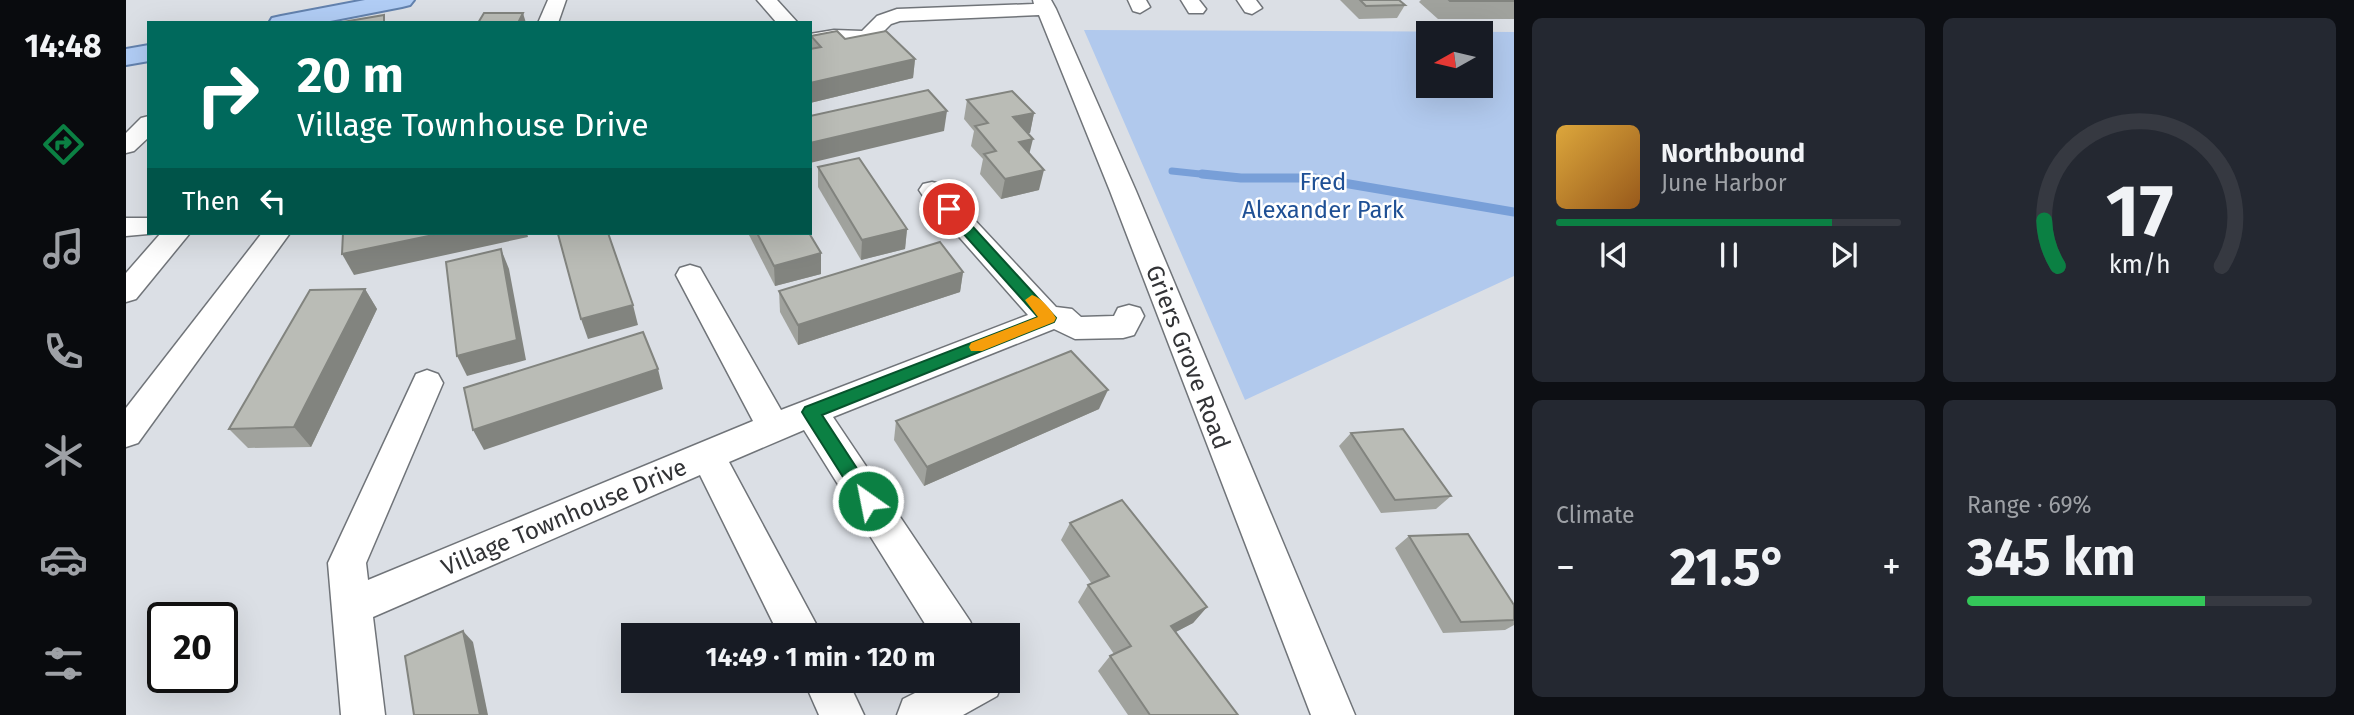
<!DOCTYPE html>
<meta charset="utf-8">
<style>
:root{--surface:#171b24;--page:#242831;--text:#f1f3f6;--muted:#9ea1a6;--line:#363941;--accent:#0b8043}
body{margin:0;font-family:"Fira Sans",sans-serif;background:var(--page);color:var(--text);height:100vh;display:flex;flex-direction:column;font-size:26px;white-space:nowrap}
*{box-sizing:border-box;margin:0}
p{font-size:23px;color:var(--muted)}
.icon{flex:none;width:38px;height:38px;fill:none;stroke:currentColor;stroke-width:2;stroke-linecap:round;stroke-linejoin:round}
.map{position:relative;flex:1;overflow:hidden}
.side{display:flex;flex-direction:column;gap:18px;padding:18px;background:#0d0f14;width:840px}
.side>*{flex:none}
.banner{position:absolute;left:21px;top:21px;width:665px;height:214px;border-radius:0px;box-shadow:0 7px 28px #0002;background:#00695c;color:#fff;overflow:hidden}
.needle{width:46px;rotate:262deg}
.tools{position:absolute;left:1290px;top:21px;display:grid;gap:14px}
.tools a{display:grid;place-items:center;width:77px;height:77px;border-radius:0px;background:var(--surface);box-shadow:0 7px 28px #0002;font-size:35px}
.speed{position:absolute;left:21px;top:602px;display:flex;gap:14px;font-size:35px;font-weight:700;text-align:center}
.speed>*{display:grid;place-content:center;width:91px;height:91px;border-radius:50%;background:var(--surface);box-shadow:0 7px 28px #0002;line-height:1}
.speed .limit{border:4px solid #111;border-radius:10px;background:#fff;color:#111}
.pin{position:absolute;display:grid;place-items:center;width:60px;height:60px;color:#fff;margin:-30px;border:4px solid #fff;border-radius:50%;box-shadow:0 2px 7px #0007}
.me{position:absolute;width:77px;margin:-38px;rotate:327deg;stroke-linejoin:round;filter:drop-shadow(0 0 5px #0008)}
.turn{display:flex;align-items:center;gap:24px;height:147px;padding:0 35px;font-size:32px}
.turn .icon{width:91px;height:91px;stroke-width:2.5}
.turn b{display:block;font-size:49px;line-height:60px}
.then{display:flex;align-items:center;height:66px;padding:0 35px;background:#0003;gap:14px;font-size:26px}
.big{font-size:52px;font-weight:700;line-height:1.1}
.side .widget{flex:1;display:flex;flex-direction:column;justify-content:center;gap:10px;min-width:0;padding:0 24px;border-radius:10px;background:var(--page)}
.side .dial{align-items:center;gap:0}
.dial svg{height:182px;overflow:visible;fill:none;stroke:var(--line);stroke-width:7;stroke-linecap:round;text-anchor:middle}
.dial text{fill:var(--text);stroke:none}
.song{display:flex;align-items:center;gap:21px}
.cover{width:84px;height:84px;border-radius:10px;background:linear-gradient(135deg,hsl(40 70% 55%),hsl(30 70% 35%))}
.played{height:7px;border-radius:4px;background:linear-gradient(90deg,var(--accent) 80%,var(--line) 80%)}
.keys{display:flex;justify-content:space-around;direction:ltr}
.heat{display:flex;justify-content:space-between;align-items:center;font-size:38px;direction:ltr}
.charge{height:10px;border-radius:5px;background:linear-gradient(90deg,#34c759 69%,var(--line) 0)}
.side .tiles{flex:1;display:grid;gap:18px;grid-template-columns:repeat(2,1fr)}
.trip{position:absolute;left:495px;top:623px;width:399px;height:70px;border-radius:0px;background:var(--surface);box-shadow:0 7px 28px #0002;font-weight:700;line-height:70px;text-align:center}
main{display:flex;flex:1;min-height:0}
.tab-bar{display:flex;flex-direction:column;width:126px;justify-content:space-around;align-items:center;background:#090b0e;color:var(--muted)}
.tab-bar .icon{width:49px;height:49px}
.tab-bar .active{color:var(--accent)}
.tab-bar b{font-size:32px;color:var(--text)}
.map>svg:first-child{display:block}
</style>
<main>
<nav class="tab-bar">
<b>14:48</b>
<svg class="icon active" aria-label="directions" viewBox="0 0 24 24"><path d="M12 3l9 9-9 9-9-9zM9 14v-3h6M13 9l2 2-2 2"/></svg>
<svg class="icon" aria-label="music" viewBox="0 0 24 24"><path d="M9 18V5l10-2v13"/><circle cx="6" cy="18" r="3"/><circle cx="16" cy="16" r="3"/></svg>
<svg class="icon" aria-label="phone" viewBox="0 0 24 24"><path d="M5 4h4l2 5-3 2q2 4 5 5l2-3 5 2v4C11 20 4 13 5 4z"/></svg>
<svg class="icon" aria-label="climate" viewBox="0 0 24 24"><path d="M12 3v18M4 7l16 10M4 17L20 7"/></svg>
<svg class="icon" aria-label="car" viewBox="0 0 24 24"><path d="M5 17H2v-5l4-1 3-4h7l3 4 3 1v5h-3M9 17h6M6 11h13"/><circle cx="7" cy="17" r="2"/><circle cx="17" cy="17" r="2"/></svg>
<svg class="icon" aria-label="filters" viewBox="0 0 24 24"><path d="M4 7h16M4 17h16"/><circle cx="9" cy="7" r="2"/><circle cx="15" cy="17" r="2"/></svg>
</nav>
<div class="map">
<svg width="1388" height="715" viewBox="0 0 1388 715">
<rect width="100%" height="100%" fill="#dbdfe5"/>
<path fill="#b1c9ed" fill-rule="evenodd" d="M958 30 1388 32V276L1119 400ZM1302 33H1354V86H1302Z"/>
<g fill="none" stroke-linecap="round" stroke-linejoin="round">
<polyline stroke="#789fd8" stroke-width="7" points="1046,171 1093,176"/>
<polyline stroke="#789fd8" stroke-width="9" points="1076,174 1115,178 1188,178 1388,212"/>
<defs>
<g id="minor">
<polygon points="422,0 440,0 432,23 412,23"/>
<polygon points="631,0 651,0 672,23 651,23"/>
<polygon points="907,0 925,0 930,9 1010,191 1229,715 1185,715 984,191 913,15 774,21 765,24 748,41 708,42 684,46 684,34 708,30 736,31 751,16 771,9 908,4"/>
<polygon points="1002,0 1020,0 1024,7 1014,13 1007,11"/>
<polygon points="1055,0 1073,0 1080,9 1077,13 1063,13"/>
<polygon points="1111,0 1130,0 1136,8 1126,14 1119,12"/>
<polygon points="23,116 23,137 8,151 0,153 0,133 15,118"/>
<polygon points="806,182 815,184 930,307 946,309 955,317 988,316 992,308 1003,305 1014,308 1018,316 1008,335 997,338 949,339 928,329 707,417 844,621 850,635 806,635 678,430 603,462 696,635 653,635 574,475 247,617 259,715 215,715 202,563 290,374 301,370 312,374 317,383 240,563 242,580 627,421 550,275 554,268 564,265 574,268 655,410 902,315 797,196 793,190 797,184"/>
<polygon points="0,218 23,218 23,233 33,233 0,236"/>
<polygon points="35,233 64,233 10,299 0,302 0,273"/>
<polygon points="136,233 164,233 12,443 0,447 0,408"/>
<polygon points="678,681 722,681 738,715 693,715"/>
<polygon points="813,681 877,681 871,696 837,715 771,715 777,699"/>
</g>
<g id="major">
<polygon points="239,0 288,0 284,5 276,7 194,23 143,23 146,18 155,16"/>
<polygon points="23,45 23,61 0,65 0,49"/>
</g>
</defs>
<use href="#minor" stroke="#707479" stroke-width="3"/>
<use href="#major" stroke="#6382ae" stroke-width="4"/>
<use href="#minor" fill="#fff" fill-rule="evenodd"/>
<use href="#major" fill="#b1cdf5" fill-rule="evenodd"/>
</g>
<g fill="#a0a29d">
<polygon points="1214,0 1273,0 1279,5 1271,18 1233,19"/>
<polygon points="1295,0 1388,0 1388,19 1312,19 1293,2"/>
<polygon points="685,36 719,39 789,59 787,78 684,103"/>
<polygon points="841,100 908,113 904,133 901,133 903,153 913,190 875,199 854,174 857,159 845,146 848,131 838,119"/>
<polygon points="692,167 781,229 779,249 735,260 692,187"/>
<polygon points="622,233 683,233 695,253 695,274 649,286"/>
<polygon points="837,272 834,292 672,345 654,312 653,291"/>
<polygon points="239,289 251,309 185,447 122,448 103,429"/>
<polygon points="973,409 798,486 768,440 770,421"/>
<polygon points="1225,433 1325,496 1310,509 1255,513 1213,446"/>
<polygon points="944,523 1081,607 1067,623 1049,632 1112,715 1002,715 972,671 984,656 988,654 952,602 962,585 966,584 935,540"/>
<polygon points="1283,536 1388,605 1388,625 1379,630 1317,633 1269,548"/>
</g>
<g fill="#82847f">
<polygon points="397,13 400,23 392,23"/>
<polygon points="789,59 787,78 684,103 684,83"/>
<polygon points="821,111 818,131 684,163 684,143"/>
<polygon points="908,113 904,133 882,137 887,117"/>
<polygon points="907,139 902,159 893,142"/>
<polygon points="918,170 913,190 875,199 879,179"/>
<polygon points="781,229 779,249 735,260 736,240"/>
<polygon points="317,233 401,233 402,237 228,275 216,254"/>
<polygon points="375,249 383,269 400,360 341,376 331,356"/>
<polygon points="695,253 695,274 649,286 648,266"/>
<polygon points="837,272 834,292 672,345 672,325"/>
<polygon points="239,289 251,309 185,447 168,427"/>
<polygon points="507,305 512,325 462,339 455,319"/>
<polygon points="532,369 537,389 358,450 347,430"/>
<polygon points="982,390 973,409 798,486 801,467"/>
<polygon points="1081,607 1067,623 1031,642 1045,626"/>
<polygon points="337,631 347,642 362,715 354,715"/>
</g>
<g fill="#babcb6" stroke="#82847f" stroke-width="2">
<polygon points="1234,0 1273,0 1279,5 1240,6"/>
<polygon points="1323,0 1388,0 1388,1 1324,1"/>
<polygon points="358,13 397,13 392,23 352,23"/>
<polygon points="258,15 258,23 211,23"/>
<polygon points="711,31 719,39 760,31 789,59 684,83 684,49 695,47 685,36"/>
<polygon points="802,90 821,111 684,143 684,116"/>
<polygon points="886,91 908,113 887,117 907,139 893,142 918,170 879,179 858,154 870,151 849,126 862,123 841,100"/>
<polygon points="733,158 781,229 736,240 692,167"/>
<polygon points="217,233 317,233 216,254"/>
<polygon points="435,233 482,233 507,305 455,319 432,234"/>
<polygon points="631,233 683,233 695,253 648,266"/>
<polygon points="814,242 837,272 672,325 653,291"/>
<polygon points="375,249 391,340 331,356 320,262"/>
<polygon points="239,289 168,427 103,429 184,290"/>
<polygon points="517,332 532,369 347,430 338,388"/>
<polygon points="945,351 982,390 801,467 770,421"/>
<polygon points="1277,429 1325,496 1269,500 1225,433"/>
<polygon points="996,500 1081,607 1045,626 1112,715 1024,715 984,656 1005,646 962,585 983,576 944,523"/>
<polygon points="1342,534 1388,605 1388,620 1335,622 1283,536"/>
<polygon points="337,631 354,715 288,715 279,656"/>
</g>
<polygon fill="#0b8043" stroke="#07532c" stroke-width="2" points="823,204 828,206 930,318 928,322 696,415 749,496 752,501 749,507 742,509 736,507 679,417 676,412 679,407 912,317 818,212 816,209"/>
<path fill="#f59e0b" d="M906 295C916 298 925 310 930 318L928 322 856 351H845L843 347 845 343 912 317 899 300Z"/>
<g text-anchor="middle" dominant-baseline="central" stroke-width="5" stroke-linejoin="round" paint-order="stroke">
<g font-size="24" fill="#1f5095" stroke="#fff">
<text x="1197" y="182">Fred<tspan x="1197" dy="28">Alexander Park</tspan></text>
</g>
<g font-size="24" fill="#323336" stroke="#fff">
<text transform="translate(1062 357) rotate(69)">Griers Grove Road</text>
<text transform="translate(438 517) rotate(-23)">Village Townhouse Drive</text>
</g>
</g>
</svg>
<div class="tools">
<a><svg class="needle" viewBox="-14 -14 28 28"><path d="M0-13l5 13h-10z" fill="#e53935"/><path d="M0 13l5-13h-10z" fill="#9ea1a6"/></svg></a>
</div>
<div class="speed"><div class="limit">20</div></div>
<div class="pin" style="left:823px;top:209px;background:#d93025"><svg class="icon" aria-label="arrive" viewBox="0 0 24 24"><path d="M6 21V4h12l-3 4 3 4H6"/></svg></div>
<svg class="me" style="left:742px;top:501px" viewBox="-20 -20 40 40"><circle r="17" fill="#0b8043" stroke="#fff" stroke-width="3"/><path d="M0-11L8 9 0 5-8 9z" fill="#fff"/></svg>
<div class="trip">14:49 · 1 min · 120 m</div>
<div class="banner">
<div class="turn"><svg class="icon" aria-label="right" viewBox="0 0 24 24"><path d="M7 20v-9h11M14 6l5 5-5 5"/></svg><div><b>20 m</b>Village Townhouse Drive</div></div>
<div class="then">Then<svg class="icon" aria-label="left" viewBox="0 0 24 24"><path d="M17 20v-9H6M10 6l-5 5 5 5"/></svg></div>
</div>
</div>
<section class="side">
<div class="tiles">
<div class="widget">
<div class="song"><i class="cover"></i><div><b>Northbound</b><p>June Harbor</p></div></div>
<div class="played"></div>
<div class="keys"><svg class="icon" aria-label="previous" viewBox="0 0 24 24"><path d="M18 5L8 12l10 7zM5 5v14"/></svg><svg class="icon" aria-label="pause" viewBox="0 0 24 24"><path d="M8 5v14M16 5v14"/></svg><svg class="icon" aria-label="next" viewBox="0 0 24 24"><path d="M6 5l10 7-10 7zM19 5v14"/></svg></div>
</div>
<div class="widget dial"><svg viewBox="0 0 100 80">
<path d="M14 69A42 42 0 1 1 86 69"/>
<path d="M14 69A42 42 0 0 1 8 49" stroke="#0b8043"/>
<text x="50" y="56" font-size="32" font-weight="700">17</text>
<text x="50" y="72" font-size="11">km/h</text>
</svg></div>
<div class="widget"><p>Climate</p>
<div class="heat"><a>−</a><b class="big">21.5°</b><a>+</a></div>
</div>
<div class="widget"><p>Range · 69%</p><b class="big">345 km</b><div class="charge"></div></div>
</div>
</section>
</main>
